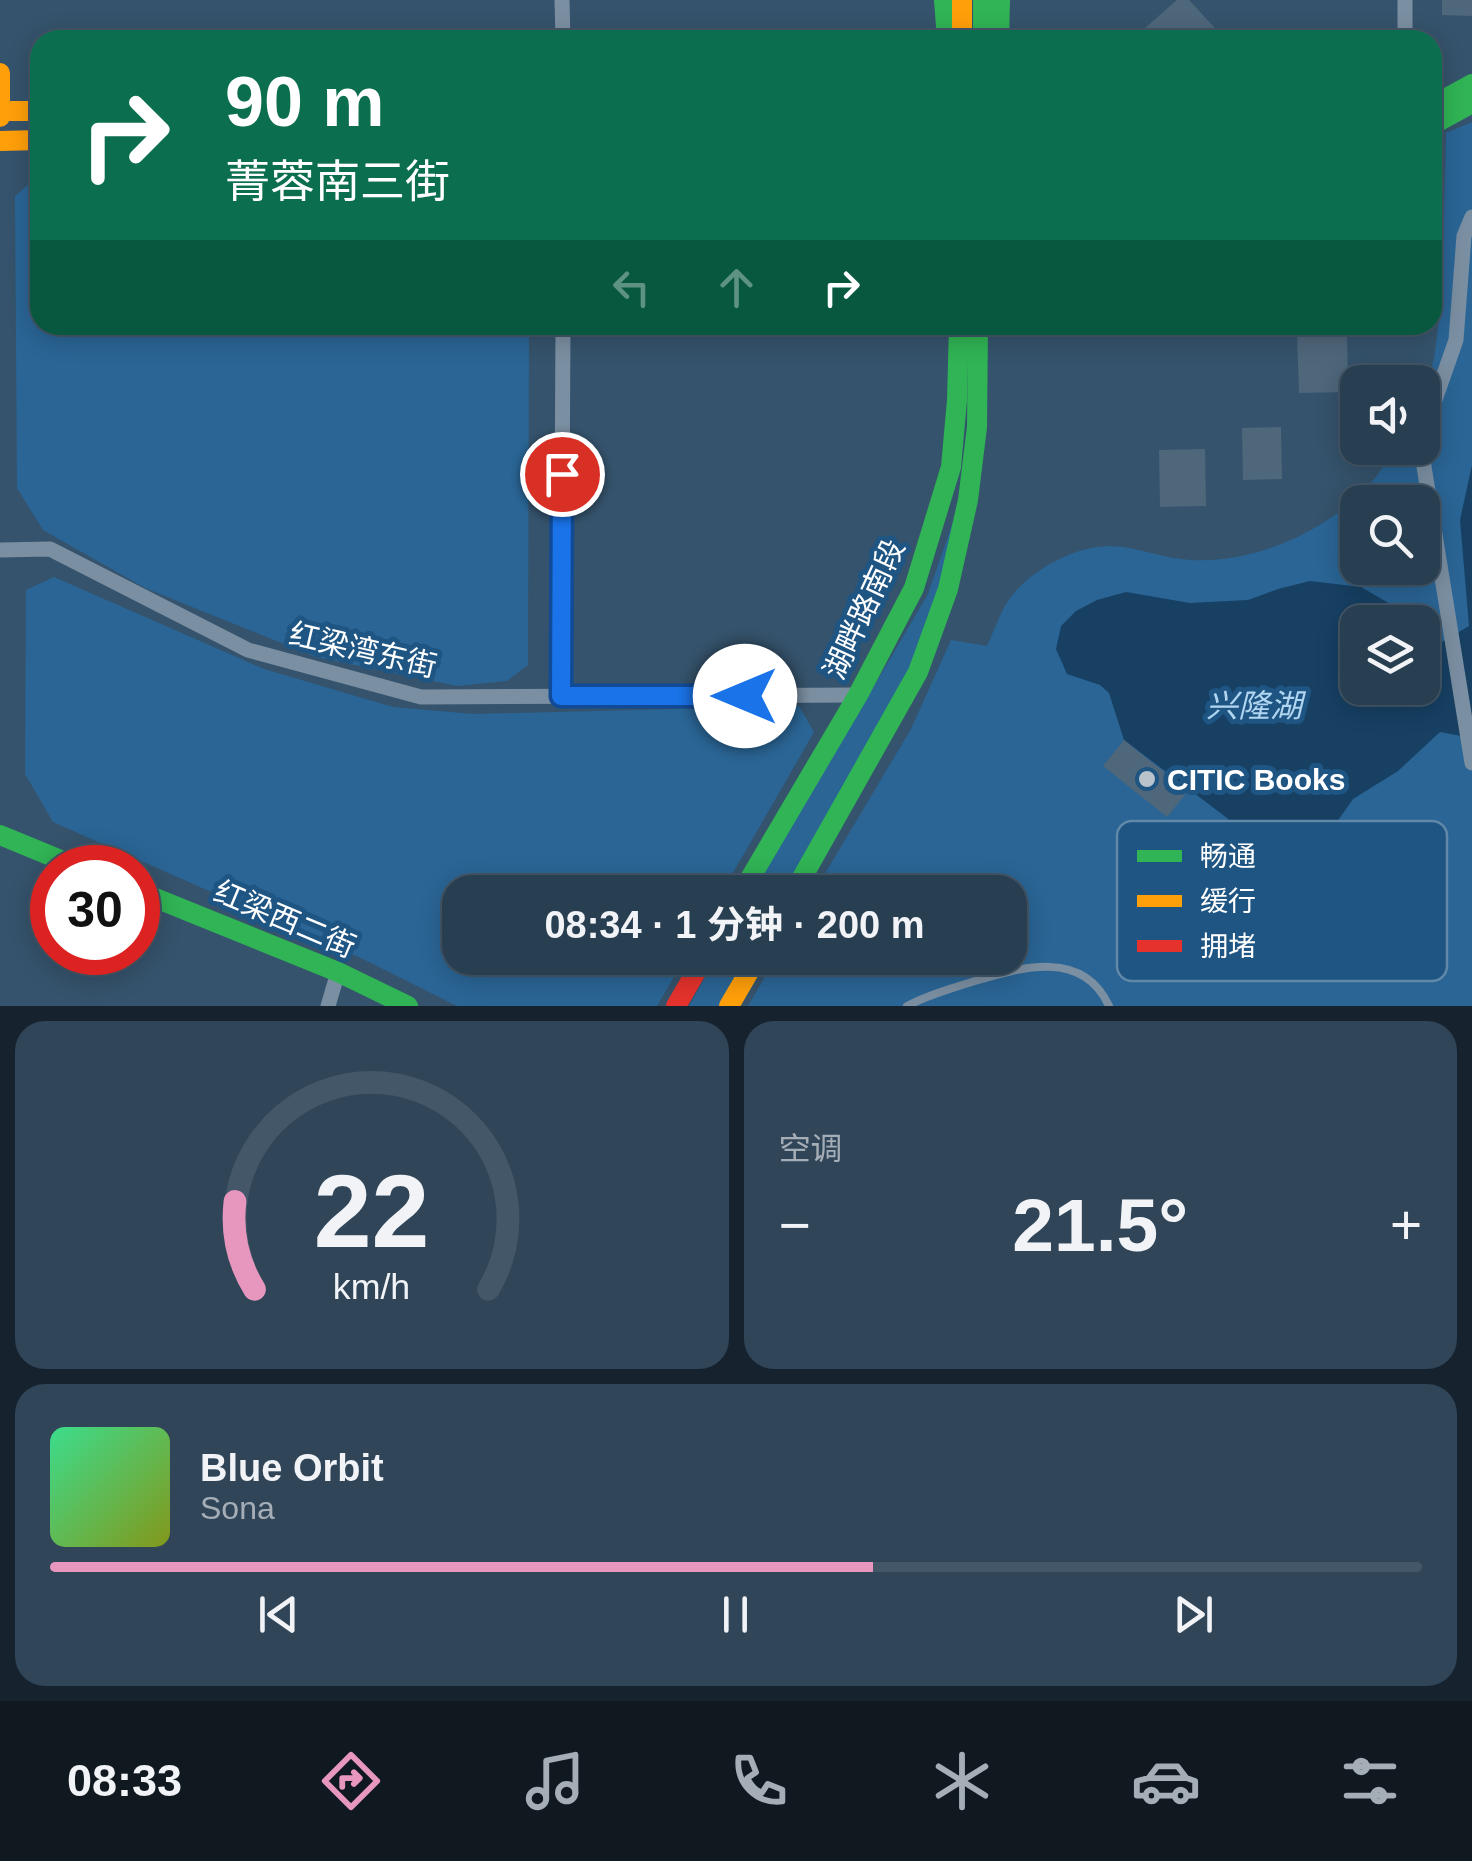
<!DOCTYPE html>
<html lang="zh">
<meta charset="utf-8">
<style>
:root{--surface:#283e51;--page:#304558;--text:#f1f3f6;--muted:#a5aeb7;--line:#445768;--accent:#e797bd}
body{margin:0;font-family:Helvetica,"Noto Sans SC",sans-serif;background:var(--page);color:var(--text);height:100vh;display:flex;flex-direction:column;font-size:38px;white-space:nowrap}
*{box-sizing:border-box;margin:0}
p{font-size:32px;color:var(--muted)}
.icon{flex:none;width:55px;height:55px;fill:none;stroke:currentColor;stroke-width:2;stroke-linecap:round;stroke-linejoin:round}
.map{position:relative;height:1006px;overflow:hidden}
.sheet{display:flex;flex-direction:column;gap:15px;padding:15px;background:#16222d;flex:1}
.sheet>*{flex:none}
.hud{position:absolute;left:30px;top:30px;width:1412px;height:305px;border-radius:30px;box-shadow:0 5px 25px #0003,0 0 0 2px var(--line);background:#0b6e4f;color:#fff;overflow:hidden}
.buttons{position:absolute;left:1340px;top:365px;display:grid;gap:20px}
.buttons a{display:grid;place-items:center;width:100px;height:100px;border-radius:20px;background:var(--surface);box-shadow:0 5px 25px #0003,0 0 0 2px var(--line);font-size:50px}
.speed{position:absolute;left:30px;top:845px;display:flex;gap:20px;font-size:50px;font-weight:700;text-align:center}
.speed>*{display:grid;place-content:center;width:130px;height:130px;border-radius:50%;background:var(--surface);box-shadow:0 5px 25px #0003,0 0 0 2px var(--line);line-height:1}
.speed .limit{border:15px solid #d22;background:#fff;color:#111}
.pin{position:absolute;display:grid;place-items:center;width:85px;height:85px;color:#fff;margin:-42px;border:5px solid #fff;border-radius:50%;box-shadow:0 2px 10px #0007}
.me{position:absolute;width:110px;margin:-55px;rotate:270deg;stroke-linejoin:round;filter:drop-shadow(0 0 8px #0008)}
.turn{display:flex;align-items:center;gap:35px;height:210px;padding:0 30px;font-size:45px}
.turn .icon{width:130px;height:130px;stroke-width:2.5}
.turn b{display:block;font-size:70px;line-height:85px}
.lanes{display:flex;align-items:center;height:95px;padding:0 30px;background:#0003;justify-content:center;gap:50px;direction:ltr}
.lanes .off{opacity:.35}
.big{font-size:75px;font-weight:700;line-height:1.1}
.sheet .card{flex:1;display:flex;flex-direction:column;justify-content:center;gap:15px;min-width:0;padding:0 35px;border-radius:30px;background:var(--page)}
.sheet .dial{align-items:center;gap:0}
.dial svg{height:260px;overflow:visible;fill:none;stroke:var(--line);stroke-width:7;stroke-linecap:round;text-anchor:middle}
.dial text{fill:var(--text);stroke:none}
.song{display:flex;align-items:center;gap:30px}
.cover{width:120px;height:120px;border-radius:15px;background:linear-gradient(135deg,hsl(150 70% 55%),hsl(70 70% 35%))}
.played{height:10px;border-radius:5px;background:linear-gradient(90deg,var(--accent) 60%,var(--line) 60%)}
.keys{display:flex;justify-content:space-around;direction:ltr}
.heat{display:flex;justify-content:space-between;align-items:center;font-size:55px;direction:ltr}
.sheet .tiles{flex:1;display:grid;gap:15px;grid-template-columns:1fr 1fr}
.card:last-child{grid-column:span 2}
.trip{position:absolute;left:442px;top:875px;width:585px;height:100px;border-radius:30px;background:var(--surface);box-shadow:0 5px 25px #0003,0 0 0 2px var(--line);font-weight:700;line-height:100px;text-align:center}
.tab-bar{display:flex;height:160px;justify-content:space-around;align-items:center;background:#101920;color:var(--muted)}
.tab-bar .icon{width:70px;height:70px}
.tab-bar .current{color:var(--accent)}
.tab-bar b{font-size:45px;color:var(--text)}
.map>svg:first-child{display:block}
</style>
<div class="map">
<svg width="1472" height="1006" viewBox="0 0 1472 1006">
<rect width="100%" height="100%" fill="#35536c"/>
<g fill="#2a6595" fill-rule="evenodd">
<path d="M1472 122V1006H748L776 958H1010V892H814L911 729 951 640 987 646C994 631 1000 612 1010 598 1031 570 1073 547 1108 546 1137 546 1164 559 1191 560 1255 563 1326 532 1369 485 1379 475 1387 460 1395 448H1422L1423 393 1434 359 1442 297 1446 133ZM1358 502H1422V568H1358ZM1358 622H1422V688H1358Z"/>
<polygon points="40,175 40,325 529,325 528,665 507,681 457,686 316,657 145,588 43,530 17,488 15,196"/>
<polygon points="955,516 961,518 915,662 789,892 753,892 928,594"/>
<polygon points="54,577 264,669 393,707 473,714 799,706 814,732 722,892 460,892 460,958 685,958 657,1006 457,1006 365,960 53,822 25,774 26,590"/>
<polygon points="716,958 751,958 723,1006 689,1006"/>
</g>
<polygon fill="#174063" points="1472,465 1472,738 1440,732 1398,771 1353,799 1332,829 1312,839 1271,848 1247,839 1227,818 1124,740 1109,693 1100,685 1067,674 1056,649 1061,626 1076,611 1097,600 1126,592 1190,603 1248,600 1278,589 1310,581 1361,587 1404,612 1409,622 1358,622 1358,688 1422,688 1423,650 1425,652 1469,626 1460,520"/>
<g fill="#4f677b">
<polygon points="1177,0 1189,0 1226,40 1155,40 1145,28"/>
<polygon points="1442,0 1472,0 1472,16 1442,15"/>
<polygon points="1347,334 1348,392 1299,393 1297,335"/>
<polygon points="1281,427 1282,479 1243,480 1242,428"/>
<polygon points="1205,449 1206,506 1160,507 1159,450"/>
<polygon points="1124,740 1188,791 1167,817 1103,766"/>
</g>
<g fill="none" stroke-linecap="round" stroke-linejoin="round">
<path stroke="#7b8fa2" stroke-width="8" d="M907 1006C928 995 952 988 975 981 1022 967 1083 949 1109 1006"/>
<g stroke="#7b8fa2" stroke-width="15">
<polyline points="562,0 563,40"/>
<polyline points="1405,40 1405,0"/>
<polyline points="1422,437 1456,340 1464,236 1472,217"/>
<polyline points="1421,448 1472,763"/>
<polyline points="0,550 50,549 248,650 421,697 858,695"/>
<polyline points="561,697 563,325"/>
<polyline points="328,1006 338,972"/>
</g>
<g stroke="#30b455" stroke-width="20">
<polyline points="944,0 947,40"/>
<polyline points="983,0 983,40"/>
<polyline points="999,40 1000,0"/>
<polyline points="1432,106 1472,84"/>
<polyline points="1432,125 1472,103"/>
<polyline points="0,835 80,868"/>
<polyline points="138,891 338,972 408,1006"/>
<polyline points="742,892 858,695 914,588 951,467 957,400 959,325"/>
<polyline points="794,892 918,672 948,589 968,500 977,427 978,325"/>
</g>
<g stroke="#ff9f0a" stroke-width="20">
<polyline points="962,0 962,40"/>
<polyline points="0,73 0,117"/>
<polyline points="0,111 40,111"/>
<polyline points="0,141 40,140"/>
<polyline points="729,1006 757,958"/>
</g>
<polyline stroke="#e5322d" stroke-width="20" points="676,1006 704,958"/>
</g>
<g fill="none" stroke-linecap="round" stroke-linejoin="round">
<defs>
<polyline id="route" points="562,474 561,696 745,696"/>
</defs>
<use href="#route" stroke="#114b97" stroke-width="25"/>
<use href="#route" stroke="#1a73e8" stroke-width="18"/>
</g>
<circle fill="#b8c3cc" stroke="#1e5583" stroke-width="4" cx="1147" cy="779" r="10"/>
<g text-anchor="middle" dominant-baseline="central" stroke-width="10" stroke-linejoin="round" paint-order="stroke">
<g font-size="30" fill="#fff" stroke="#1e5583">
<text transform="translate(864 609) rotate(-65)">湖畔路南段</text>
<text transform="translate(363 650) rotate(13)">红梁湾东街</text>
<text transform="translate(285 919) rotate(23)">红梁西二街</text>
</g>
<g font-size="30" font-weight="bold" fill="#fff" stroke="#1e5583" text-anchor="start">
<text x="1167" y="779">CITIC Books</text>
</g>
<g font-size="32" font-style="italic" fill="#b0d5f1" stroke="#1e5583">
<text x="1254" y="706">兴隆湖</text>
</g>
</g>
<rect x="1117" y="821" width="330" height="160" rx="15" fill="#1e5583" stroke="#6288a8" stroke-width="2.5"/>
<rect x="1137" y="850" width="45" height="12" fill="#30b455"/>
<rect x="1137" y="895" width="45" height="12" fill="#ff9f0a"/>
<rect x="1137" y="940" width="45" height="12" fill="#e5322d"/>
<g font-size="28" fill="#fff">
<text x="1200" y="866">畅通</text>
<text x="1200" y="911">缓行</text>
<text x="1200" y="956">拥堵</text>
</g>
</svg>
<div class="buttons">
<a><svg class="icon" aria-label="sound" viewBox="0 0 24 24"><path d="M4 9h4l5-4v14l-5-4H4zM17 9q2 3 0 6"/></svg></a>
<a><svg class="icon" aria-label="search" viewBox="0 0 24 24"><circle cx="10" cy="10" r="6"/><path d="M15 15l6 6"/></svg></a>
<a><svg class="icon" aria-label="layers" viewBox="0 0 24 24"><path d="M12 4l9 5-9 5-9-5zM3 14l9 5 9-5"/></svg></a>
</div>
<div class="speed"><div class="limit">30</div></div>
<div class="pin" style="left:562px;top:474px;background:#d93025"><svg class="icon" aria-label="arrive" viewBox="0 0 24 24"><path d="M6 21V4h12l-3 4 3 4H6"/></svg></div>
<svg class="me" style="left:745px;top:696px" viewBox="-20 -20 40 40"><circle r="19" fill="#fff"/><path d="M0-13L10 11 0 6-10 11z" fill="#1a73e8"/></svg>
<div class="trip">08:34 · 1 分钟 · 200 m</div>
<div class="hud">
<div class="turn"><svg class="icon" aria-label="right" viewBox="0 0 24 24"><path d="M7 20v-9h11M14 6l5 5-5 5"/></svg><div><b>90 m</b>菁蓉南三街</div></div>
<div class="lanes"><svg class="icon off" aria-label="left" viewBox="0 0 24 24"><path d="M17 20v-9H6M10 6l-5 5 5 5"/></svg><svg class="icon off" aria-label="ahead" viewBox="0 0 24 24"><path d="M12 20V5M6 11l6-6 6 6"/></svg><svg class="icon" aria-label="right" viewBox="0 0 24 24"><path d="M7 20v-9h11M14 6l5 5-5 5"/></svg></div>
</div>
</div>
<section class="sheet">
<div class="tiles">
<div class="card dial"><svg viewBox="0 0 100 80">
<path d="M14 69A42 42 0 1 1 86 69"/>
<path d="M14 69A42 42 0 0 1 8 42" stroke="#e797bd"/>
<text x="50" y="56" font-size="32" font-weight="700">22</text>
<text x="50" y="72" font-size="11">km/h</text>
</svg></div>
<div class="card"><p>空调</p>
<div class="heat"><a>−</a><b class="big">21.5°</b><a>+</a></div>
</div>
<div class="card">
<div class="song"><i class="cover"></i><div><b>Blue Orbit</b><p>Sona</p></div></div>
<div class="played"></div>
<div class="keys"><svg class="icon" aria-label="previous" viewBox="0 0 24 24"><path d="M18 5L8 12l10 7zM5 5v14"/></svg><svg class="icon" aria-label="pause" viewBox="0 0 24 24"><path d="M8 5v14M16 5v14"/></svg><svg class="icon" aria-label="next" viewBox="0 0 24 24"><path d="M6 5l10 7-10 7zM19 5v14"/></svg></div>
</div>
</div>
</section>
<nav class="tab-bar">
<b>08:33</b>
<svg class="icon current" aria-label="directions" viewBox="0 0 24 24"><path d="M12 3l9 9-9 9-9-9zM9 14v-3h6M13 9l2 2-2 2"/></svg>
<svg class="icon" aria-label="music" viewBox="0 0 24 24"><path d="M9 18V5l10-2v13"/><circle cx="6" cy="18" r="3"/><circle cx="16" cy="16" r="3"/></svg>
<svg class="icon" aria-label="phone" viewBox="0 0 24 24"><path d="M5 4h4l2 5-3 2q2 4 5 5l2-3 5 2v4C11 20 4 13 5 4z"/></svg>
<svg class="icon" aria-label="climate" viewBox="0 0 24 24"><path d="M12 3v18M4 7l16 10M4 17L20 7"/></svg>
<svg class="icon" aria-label="car" viewBox="0 0 24 24"><path d="M5 17H2v-5l4-1 3-4h7l3 4 3 1v5h-3M9 17h6M6 11h13"/><circle cx="7" cy="17" r="2"/><circle cx="17" cy="17" r="2"/></svg>
<svg class="icon" aria-label="filters" viewBox="0 0 24 24"><path d="M4 7h16M4 17h16"/><circle cx="9" cy="7" r="2"/><circle cx="15" cy="17" r="2"/></svg>
</nav>
